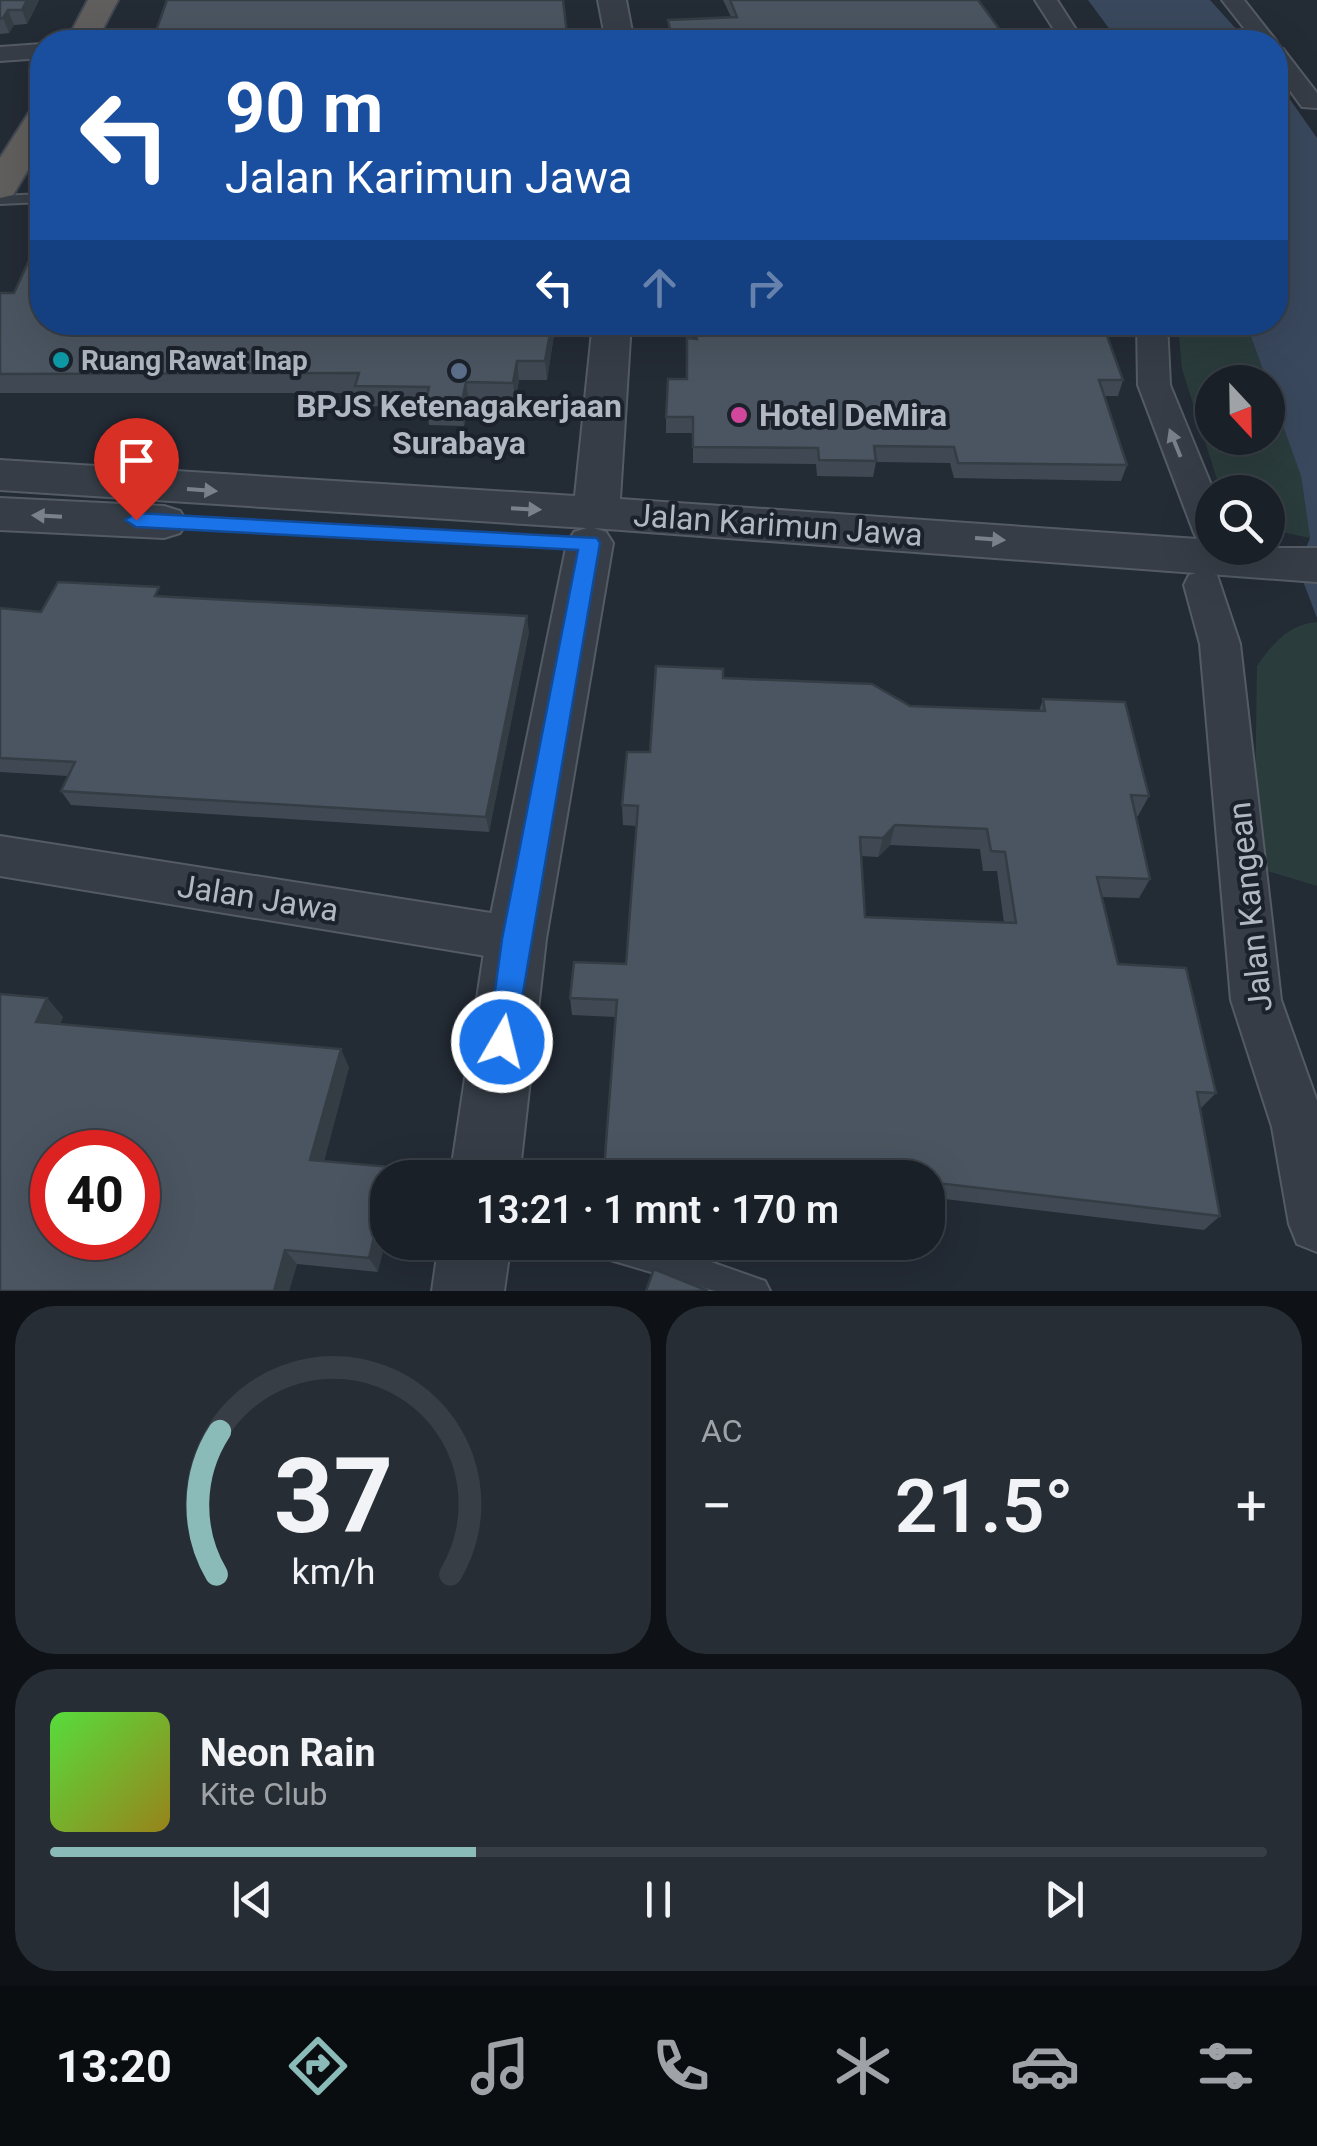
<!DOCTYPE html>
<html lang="id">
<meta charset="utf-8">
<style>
:root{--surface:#1a2028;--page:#272d34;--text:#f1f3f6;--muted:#9fa3a8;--line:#383e45;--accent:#8bbbb9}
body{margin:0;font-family:Roboto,sans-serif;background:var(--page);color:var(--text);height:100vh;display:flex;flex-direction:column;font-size:38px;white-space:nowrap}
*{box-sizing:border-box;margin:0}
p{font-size:32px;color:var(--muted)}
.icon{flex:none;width:55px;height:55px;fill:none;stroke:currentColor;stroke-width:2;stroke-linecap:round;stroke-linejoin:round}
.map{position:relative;height:1291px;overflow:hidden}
.details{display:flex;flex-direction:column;gap:15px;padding:15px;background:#0e1216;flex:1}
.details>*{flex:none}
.hud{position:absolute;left:30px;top:30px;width:1258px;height:305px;border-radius:40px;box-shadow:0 10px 40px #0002,0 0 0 2px var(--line);background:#1a4fa0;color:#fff;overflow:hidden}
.needle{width:65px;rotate:158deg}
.buttons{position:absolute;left:1195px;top:365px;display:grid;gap:20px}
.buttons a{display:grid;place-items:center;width:90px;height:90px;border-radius:50%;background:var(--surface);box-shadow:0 10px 40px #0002,0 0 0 2px var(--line);font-size:50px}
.speed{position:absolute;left:30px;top:1130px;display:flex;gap:20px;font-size:50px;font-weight:700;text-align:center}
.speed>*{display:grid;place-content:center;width:130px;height:130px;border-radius:50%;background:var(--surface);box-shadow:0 10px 40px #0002,0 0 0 2px var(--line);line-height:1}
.speed .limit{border:15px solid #d22;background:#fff;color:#111}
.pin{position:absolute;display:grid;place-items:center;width:85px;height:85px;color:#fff;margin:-102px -42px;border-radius:50% 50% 50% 0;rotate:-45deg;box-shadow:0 0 10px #0007}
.pin .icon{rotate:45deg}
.me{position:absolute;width:110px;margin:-55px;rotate:8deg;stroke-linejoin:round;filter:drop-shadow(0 0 8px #0008)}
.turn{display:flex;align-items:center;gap:35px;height:210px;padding:0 30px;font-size:45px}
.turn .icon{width:130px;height:130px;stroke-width:2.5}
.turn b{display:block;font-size:70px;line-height:85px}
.lanes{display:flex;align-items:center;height:95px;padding:0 30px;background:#0003;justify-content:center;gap:50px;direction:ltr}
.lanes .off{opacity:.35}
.big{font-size:75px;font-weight:600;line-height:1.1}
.details .tile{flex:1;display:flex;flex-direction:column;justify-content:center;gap:15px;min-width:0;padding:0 35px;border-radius:40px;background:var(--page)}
.details .dial{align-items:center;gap:0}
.dial svg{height:260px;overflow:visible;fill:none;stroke:var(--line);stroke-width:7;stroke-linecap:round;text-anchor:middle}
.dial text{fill:var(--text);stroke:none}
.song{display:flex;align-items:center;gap:30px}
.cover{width:120px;height:120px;border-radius:15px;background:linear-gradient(135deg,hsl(110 70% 55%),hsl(50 70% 35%))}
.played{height:10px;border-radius:5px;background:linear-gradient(90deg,var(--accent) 35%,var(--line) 35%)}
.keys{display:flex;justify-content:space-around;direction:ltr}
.heat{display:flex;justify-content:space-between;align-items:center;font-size:55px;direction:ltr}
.details .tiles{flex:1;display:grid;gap:15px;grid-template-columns:1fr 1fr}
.tile:last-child{grid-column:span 2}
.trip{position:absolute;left:370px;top:1160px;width:575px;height:100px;border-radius:40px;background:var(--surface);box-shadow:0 10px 40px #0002,0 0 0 2px var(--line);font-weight:600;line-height:100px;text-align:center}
.dock{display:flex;height:160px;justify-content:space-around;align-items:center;background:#0a0d10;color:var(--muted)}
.dock .icon{width:70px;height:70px}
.dock .current{color:var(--accent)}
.dock b{font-size:45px;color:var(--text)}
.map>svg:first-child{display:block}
</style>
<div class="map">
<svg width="1317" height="1291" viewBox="0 0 1317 1291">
<rect width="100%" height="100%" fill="#232b35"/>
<g fill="#2b3c3c">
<polygon points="1178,323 1246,323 1267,382 1212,382 1212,438 1268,438 1268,383 1301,476 1310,538 1268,529 1268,492 1221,492 1182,369"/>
<path d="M1317 622V886L1254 867 1257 666C1272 644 1289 624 1317 622Z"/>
</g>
<g fill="#3a485d">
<polygon points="1088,0 1210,0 1248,42 1119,42"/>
<polygon points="1275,78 1317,138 1317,618 1298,568 1310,538 1301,476 1246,323 1275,322"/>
</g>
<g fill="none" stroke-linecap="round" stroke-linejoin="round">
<defs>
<g id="service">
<polygon points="42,194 42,202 0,204 0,196"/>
<polygon points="583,1242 654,1242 765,1281 770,1291 715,1291 597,1256 587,1252"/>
</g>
<g id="minor">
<polygon points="1035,0 1057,0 1084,42 1062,42"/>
<polygon points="1222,0 1244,0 1277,42 1275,45 1255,42"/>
<polygon points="42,44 42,58 0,61 0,47"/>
<polygon points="1275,47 1283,49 1317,93 1317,108 1302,107 1275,70"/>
<polygon points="1137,322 1167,322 1170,385 1214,492 1212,546 1199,542 1194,533 1138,385"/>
<polygon points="1203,571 1217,575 1240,644 1281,1000 1317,1101 1317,1252 1297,1244 1289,1224 1272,1127 1231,1000 1200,644 1184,585 1189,575"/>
<polygon points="0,836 516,917 533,923 540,939 533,955 516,961 0,876"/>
</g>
<g id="tertiary">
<polygon points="598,0 626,0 634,42 606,42"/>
<polygon points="593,322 631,322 620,499 1212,540 1212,548 1317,548 1317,582 594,528 606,532 613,543 546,939 519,1178 450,1178 486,939 567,543 574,532 587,528 0,490 0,460 575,496"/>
<polygon points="0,498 164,506 180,511 187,522 180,533 164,538 0,530"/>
<polygon points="439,1242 511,1242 504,1291 432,1291"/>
</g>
<g id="trunk">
<polygon points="88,0 118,0 96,42 66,42"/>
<polygon points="42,108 42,146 13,195 0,198 0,158 30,111"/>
</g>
</defs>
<use href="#service" stroke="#545b64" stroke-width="4"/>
<use href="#minor" stroke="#545b64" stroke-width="4"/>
<use href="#tertiary" stroke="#545b64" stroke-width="4"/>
<use href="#trunk" stroke="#414851" stroke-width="4"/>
<use href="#service" fill="#363d46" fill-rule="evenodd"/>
<use href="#minor" fill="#363d46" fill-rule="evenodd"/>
<use href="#tertiary" fill="#363d46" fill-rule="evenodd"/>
<use href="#trunk" fill="#605f5d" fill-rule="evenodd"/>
</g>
<g fill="#404953" fill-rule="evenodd">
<polygon points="0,0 39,0 27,24 14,25 9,33 0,34"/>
<polygon points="167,0 568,42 152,42"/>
<polygon points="723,0 978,0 1009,42 670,42 668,20 731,17"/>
<polygon points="0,293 14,293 42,322 556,322 547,380 519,380 515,402 469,402 464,426 429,425 426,407 360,406 357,393 0,393"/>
<polygon points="1003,322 1102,322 1123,380 1118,396 1104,396 1127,465 1121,481 954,478 950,463 876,462 873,477 817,476 816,464 693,463 693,433 666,433 666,417 687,379 696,339 929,329 1005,329"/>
<polygon points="163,596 529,632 489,832 71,805 61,791 68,776 0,772 0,608 41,612"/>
<path d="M723 678 910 706 1039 711 1043 699 1149 796 1138 816H1135L1150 879 1139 898 1102 897 1118 964 1216 1093 1200 1109 1220 1216 1204 1230 928 1197V1178H544L604 1169 616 1017 572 1015 570 998 626 964 636 826 623 825 622 805 650 752ZM890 845 980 849 983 871H997L1004 923 865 917 861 856 878 857Z"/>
<polygon points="47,998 63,1017 60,1024 349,1067 324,1161 378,1272 297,1264 289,1291 0,1291"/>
</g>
<g fill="#343c44">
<polygon points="27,0 39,0 27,24 22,10"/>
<polygon points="8,10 14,25 9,33 3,18"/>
<polygon points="552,322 556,322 547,380 545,361"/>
<polygon points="517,361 519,380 515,402 513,383"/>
<polygon points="466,382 469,402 464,426 461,406"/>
<polygon points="527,616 529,632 489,832 486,817"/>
<polygon points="895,825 890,845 878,857 883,838"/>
<polygon points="47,998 63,1017 53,1041 36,1022"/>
<polygon points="341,1049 349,1067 320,1176 310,1160"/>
<polygon points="391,1167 396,1178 388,1178"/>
<polygon points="388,1180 388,1232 378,1272 369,1258"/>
<polygon points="285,1250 297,1264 289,1291 274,1291"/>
</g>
<g fill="#4b5561" stroke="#343c44" stroke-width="2.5" fill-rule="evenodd">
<polygon points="0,0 27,0 22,10 8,10 3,18 0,19"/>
<polygon points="167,0 563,0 568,42 435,42 437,31 369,34 369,42 152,42"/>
<polygon points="730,0 978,0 1009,42 673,42 668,20 737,17"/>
<polygon points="36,245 42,245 42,322 552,322 545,361 517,361 513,383 466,382 461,406 425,405 429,387 355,386 359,373 0,374 0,293 14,293"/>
<polygon points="697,322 928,322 929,329 1013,329 1011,322 1102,322 1123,380 1099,380 1127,465 958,463 954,447 874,446 876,461 819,460 818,448 693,447 693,417 666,417 668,379 687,379 687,338 697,339"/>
<polygon points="58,582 159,587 155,596 527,616 486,817 61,791 75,762 0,758 0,608 41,612"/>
<path d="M656 666 723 669V678L872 684 910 706 1045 711 1043 699 1125 702 1149 796 1131 795 1150 879 1097 877 1118 964 1186 968 1216 1093 1197 1092 1220 1216 928 1182V1178L879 1176V1178H544L546 1166 604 1169 617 1000 570 998 574 962 626 964 638 806 622 805 627 752H650ZM895 825 987 829 991 851 1005 852 1016 923 865 917 860 837 883 838Z"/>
<path d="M0 994 47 998 36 1022 341 1049 310 1160 391 1167 369 1258 285 1250 274 1291H0ZM52 1152H138V1238H52Z"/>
<polygon points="654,1269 708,1291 646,1291"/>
</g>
<defs><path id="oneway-solid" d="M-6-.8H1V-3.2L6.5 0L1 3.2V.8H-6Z" transform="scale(2.5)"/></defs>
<g fill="#7a818b">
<use href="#oneway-solid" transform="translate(1175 443) rotate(-112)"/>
<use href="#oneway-solid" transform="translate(202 490) rotate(4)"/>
<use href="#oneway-solid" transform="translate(526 509) rotate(3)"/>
<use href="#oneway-solid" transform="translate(47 516) rotate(-177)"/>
<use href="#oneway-solid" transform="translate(990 539) rotate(4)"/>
</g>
<polygon fill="#1a73e8" stroke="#114b97" stroke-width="2.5" points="136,513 597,538 600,543 513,1051 502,1056 492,1051 488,1042 502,939 578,550 136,527 125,520"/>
<circle fill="#0f9aa8" stroke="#1c222b" stroke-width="4" cx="61" cy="360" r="10"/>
<circle fill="#5c6f8a" stroke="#1c222b" stroke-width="4" cx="459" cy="371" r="10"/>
<circle fill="#d1479c" stroke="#1c222b" stroke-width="4" cx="739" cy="415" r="10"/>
<g text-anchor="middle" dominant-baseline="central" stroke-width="8" stroke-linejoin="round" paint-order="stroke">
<g font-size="28" font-weight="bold" fill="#b1b8c3" stroke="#1c222b" text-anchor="start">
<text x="81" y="360">Ruang Rawat Inap</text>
</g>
<g font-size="32" font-weight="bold" fill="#b1b8c3" stroke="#1c222b">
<text x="459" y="406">BPJS Ketenagakerjaan<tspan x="459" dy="37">Surabaya</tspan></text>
<text x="759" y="415" text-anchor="start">Hotel DeMira</text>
</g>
<g font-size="32" fill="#b1b8c3" stroke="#1c222b">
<text transform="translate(778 525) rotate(4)">Jalan Karimun Jawa</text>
<text transform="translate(258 898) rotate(9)">Jalan Jawa</text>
<text transform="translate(1250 907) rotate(-96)">Jalan Kangean</text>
</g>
</g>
</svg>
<div class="buttons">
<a><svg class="needle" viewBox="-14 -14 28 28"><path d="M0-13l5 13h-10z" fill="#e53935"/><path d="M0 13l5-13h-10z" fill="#9fa3a8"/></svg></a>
<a><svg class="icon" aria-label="search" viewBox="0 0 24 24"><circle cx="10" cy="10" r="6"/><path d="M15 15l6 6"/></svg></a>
</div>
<div class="speed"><div class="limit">40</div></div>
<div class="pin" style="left:136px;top:520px;background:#d93025"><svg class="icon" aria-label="arrive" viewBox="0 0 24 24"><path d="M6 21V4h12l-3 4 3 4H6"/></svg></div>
<svg class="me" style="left:502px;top:1042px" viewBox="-20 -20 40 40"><circle r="17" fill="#1a73e8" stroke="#fff" stroke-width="3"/><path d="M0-11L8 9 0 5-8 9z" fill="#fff"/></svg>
<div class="trip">13:21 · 1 mnt · 170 m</div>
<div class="hud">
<div class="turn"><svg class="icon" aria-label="left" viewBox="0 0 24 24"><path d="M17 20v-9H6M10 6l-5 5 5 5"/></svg><div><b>90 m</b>Jalan Karimun Jawa</div></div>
<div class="lanes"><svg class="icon" aria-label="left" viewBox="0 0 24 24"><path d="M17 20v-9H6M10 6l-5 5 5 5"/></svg><svg class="icon off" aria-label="ahead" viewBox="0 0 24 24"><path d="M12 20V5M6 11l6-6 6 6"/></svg><svg class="icon off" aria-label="right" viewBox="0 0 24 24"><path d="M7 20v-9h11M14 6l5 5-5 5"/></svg></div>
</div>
</div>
<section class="details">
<div class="tiles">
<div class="tile dial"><svg viewBox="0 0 100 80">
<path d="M14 69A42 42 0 1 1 86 69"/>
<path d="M14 69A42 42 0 0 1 15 25" stroke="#8bbbb9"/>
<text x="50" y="56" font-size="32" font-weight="700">37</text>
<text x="50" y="72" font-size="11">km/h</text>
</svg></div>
<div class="tile"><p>AC</p>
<div class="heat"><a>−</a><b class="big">21.5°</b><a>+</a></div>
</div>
<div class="tile">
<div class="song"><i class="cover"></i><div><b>Neon Rain</b><p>Kite Club</p></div></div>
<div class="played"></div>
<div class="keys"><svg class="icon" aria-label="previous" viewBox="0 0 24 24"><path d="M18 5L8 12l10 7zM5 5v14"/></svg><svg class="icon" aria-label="pause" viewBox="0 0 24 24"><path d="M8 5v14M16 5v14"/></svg><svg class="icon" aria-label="next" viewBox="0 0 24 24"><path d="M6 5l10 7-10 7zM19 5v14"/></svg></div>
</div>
</div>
</section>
<nav class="dock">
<b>13:20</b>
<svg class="icon current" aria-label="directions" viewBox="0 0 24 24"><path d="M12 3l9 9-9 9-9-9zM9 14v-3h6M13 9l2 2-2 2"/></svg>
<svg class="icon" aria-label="music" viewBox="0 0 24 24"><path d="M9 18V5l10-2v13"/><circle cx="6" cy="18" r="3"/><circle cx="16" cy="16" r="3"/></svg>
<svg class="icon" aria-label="phone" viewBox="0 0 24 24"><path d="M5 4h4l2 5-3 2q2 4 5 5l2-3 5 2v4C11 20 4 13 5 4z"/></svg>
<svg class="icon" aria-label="climate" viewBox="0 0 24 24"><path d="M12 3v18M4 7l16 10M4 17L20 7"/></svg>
<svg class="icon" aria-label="car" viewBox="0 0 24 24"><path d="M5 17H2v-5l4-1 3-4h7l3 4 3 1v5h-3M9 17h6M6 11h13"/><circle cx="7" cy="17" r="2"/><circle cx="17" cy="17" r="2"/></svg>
<svg class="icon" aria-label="filters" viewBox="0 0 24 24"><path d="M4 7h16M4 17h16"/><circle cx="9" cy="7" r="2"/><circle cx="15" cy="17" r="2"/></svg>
</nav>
